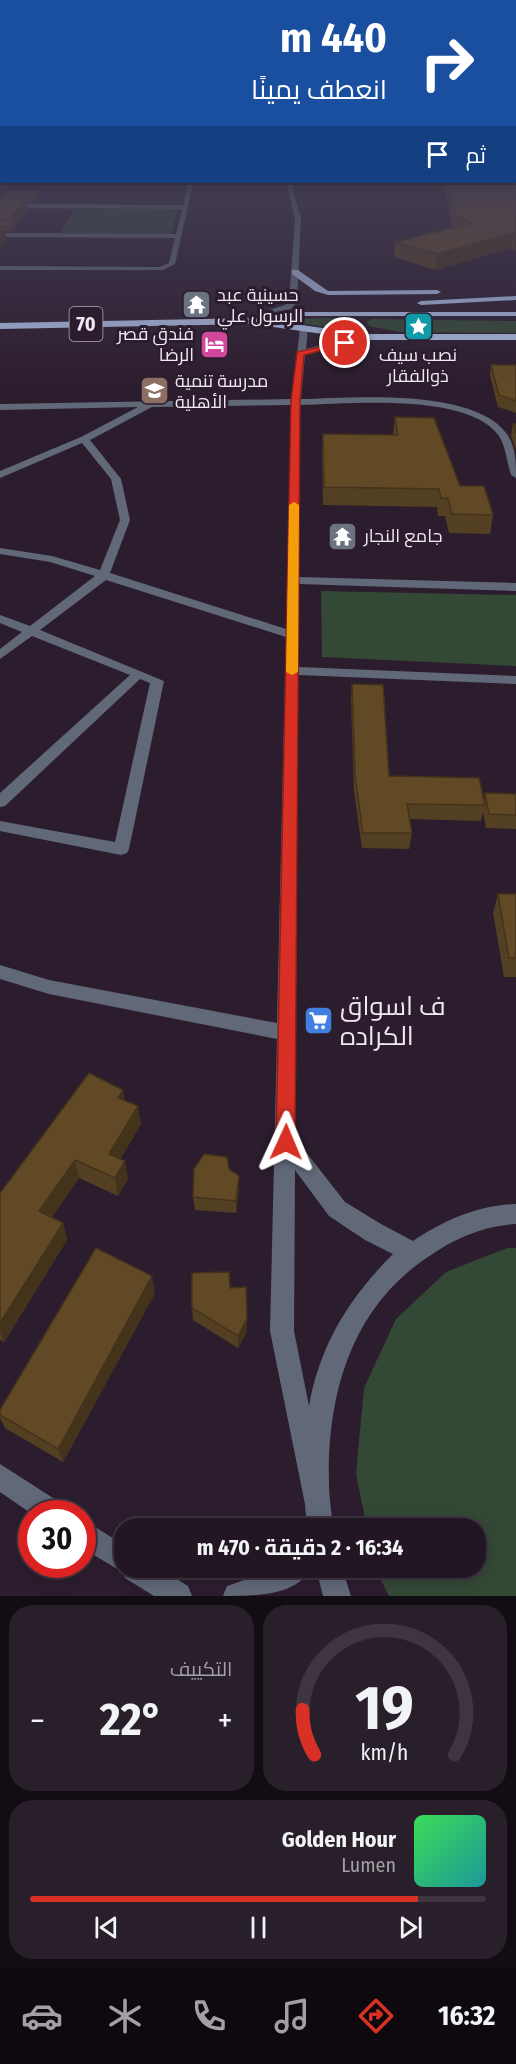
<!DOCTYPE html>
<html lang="ar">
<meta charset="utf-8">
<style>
:root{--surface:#211622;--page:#291f2a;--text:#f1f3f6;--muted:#a29fa5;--line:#3e3540;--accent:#d93025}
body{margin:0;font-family:"Fira Sans Condensed",Cairo,sans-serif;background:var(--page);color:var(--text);direction:rtl;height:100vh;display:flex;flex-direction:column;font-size:22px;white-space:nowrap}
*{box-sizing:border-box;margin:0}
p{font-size:20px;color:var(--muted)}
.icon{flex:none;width:33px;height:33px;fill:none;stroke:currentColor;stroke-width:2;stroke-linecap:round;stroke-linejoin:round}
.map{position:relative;height:1596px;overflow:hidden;direction:ltr}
.side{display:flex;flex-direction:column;gap:9px;padding:9px;background:#120c13;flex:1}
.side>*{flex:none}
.banner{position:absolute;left:0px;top:0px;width:516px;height:183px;box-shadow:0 3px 15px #0003,0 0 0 2px var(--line);direction:rtl;background:#1a4fa0;color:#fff;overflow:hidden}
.speed{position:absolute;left:18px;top:1500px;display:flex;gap:12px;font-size:30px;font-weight:700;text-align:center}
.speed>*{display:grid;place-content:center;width:78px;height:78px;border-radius:50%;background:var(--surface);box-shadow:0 3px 15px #0003,0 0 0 2px var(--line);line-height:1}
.speed .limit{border:9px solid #d22;background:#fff;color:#111}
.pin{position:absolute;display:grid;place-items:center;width:51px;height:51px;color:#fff;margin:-26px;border:3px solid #fff;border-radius:50%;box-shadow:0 2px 6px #0007}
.me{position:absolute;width:66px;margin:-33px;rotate:1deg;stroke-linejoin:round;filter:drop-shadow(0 0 4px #0008)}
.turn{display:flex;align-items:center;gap:21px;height:126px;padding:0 30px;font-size:27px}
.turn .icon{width:78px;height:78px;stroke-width:2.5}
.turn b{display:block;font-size:42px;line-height:51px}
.then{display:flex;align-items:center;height:57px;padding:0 30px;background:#0003;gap:12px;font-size:22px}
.big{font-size:45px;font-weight:700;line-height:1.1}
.side .widget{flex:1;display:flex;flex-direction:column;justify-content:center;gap:9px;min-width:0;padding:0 21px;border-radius:24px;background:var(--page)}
.side .dial{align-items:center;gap:0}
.dial svg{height:156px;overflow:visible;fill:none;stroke:var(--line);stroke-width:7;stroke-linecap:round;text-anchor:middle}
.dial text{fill:var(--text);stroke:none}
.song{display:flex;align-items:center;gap:18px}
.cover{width:72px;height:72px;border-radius:9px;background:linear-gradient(135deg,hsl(130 70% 55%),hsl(180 70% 35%))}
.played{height:6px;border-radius:3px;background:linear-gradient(90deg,var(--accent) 85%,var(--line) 85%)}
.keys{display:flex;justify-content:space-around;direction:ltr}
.heat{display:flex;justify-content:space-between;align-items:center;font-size:33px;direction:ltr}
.side .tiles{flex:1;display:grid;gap:9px;grid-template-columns:1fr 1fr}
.widget:last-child{grid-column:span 2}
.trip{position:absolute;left:114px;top:1518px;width:372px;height:60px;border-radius:24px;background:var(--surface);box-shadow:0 3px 15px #0003,0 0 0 2px var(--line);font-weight:700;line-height:60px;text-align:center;direction:rtl}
.menu{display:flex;height:96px;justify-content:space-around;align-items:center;background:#0d090e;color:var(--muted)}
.menu .icon{width:42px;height:42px}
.menu .selected{color:var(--accent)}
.menu b{font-size:27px;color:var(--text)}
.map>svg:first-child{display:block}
</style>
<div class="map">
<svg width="516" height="1596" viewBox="0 0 516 1596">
<rect width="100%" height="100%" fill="#2c1d2e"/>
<g fill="#344836">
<polygon points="74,209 178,209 171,234 61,233"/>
<polygon points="345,318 347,331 278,319"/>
<polygon points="371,319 516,321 516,333 400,332 369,326 367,322"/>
<polygon points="321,591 516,595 516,666 322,657"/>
<polygon points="507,1248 516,1248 516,1596 389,1596 375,1568 476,1568 476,1528 367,1528 356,1474 364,1388 396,1319 446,1272"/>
</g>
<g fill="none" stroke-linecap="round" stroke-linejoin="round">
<g fill="#616979" fill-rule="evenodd">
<polygon points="0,178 2,178 3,182 0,182"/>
<polygon points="182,182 291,182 301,219 297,302 291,309 270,313 266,311 285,305 289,301 295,219 287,185 193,184 175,264 163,270 0,270 0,266 160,267 169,263 175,238 0,237 0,233 176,234 182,209 0,208 0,204 183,205 188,184"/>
<path d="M304 326 308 328 306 349 321 345 378 336 382 338 322 349 305 355 301 399C352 398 473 387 507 434 516 447 516 463 516 478L511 475C507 463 506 447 499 436 468 392 348 404 300 405L299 577 516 583V591L299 584 298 667 516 676V684L298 675 295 1138 345 1202 381 1224 413 1241C444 1220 479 1205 516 1204V1224C483 1226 455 1238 428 1257 351 1308 327 1395 329 1483 329 1498 332 1514 333 1528H307L305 1504 270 1331 277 1039 49 994 0 979V965L49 980 277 1023 286 637 106 580 40 630 164 681 129 849 127 853 121 855 0 831V821L115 842 150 683 140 679 5 806 0 807V793L130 675 32 636 0 659V649L22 632 0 623V615L30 626 95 576 50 562 0 554V548L52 556 100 570 120 520 111 479 82 443 0 478V471L81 437 138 407 0 410V404L292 399 300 328ZM291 405 286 629 110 573 130 520 121 479 90 440 152 407ZM295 1170 329 1216 365 1240 393 1254C350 1297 320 1344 309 1406L294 1331Z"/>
<polygon points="0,1464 64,1505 68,1514 32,1514 0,1492"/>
<polygon points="82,1519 124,1545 124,1568 159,1568 188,1586 192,1596 154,1596 125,1578 124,1573 82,1548"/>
<path d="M279 1568H311C297 1596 255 1596 223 1596L227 1586Z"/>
<polygon points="316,1568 342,1568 351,1596 323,1596"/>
</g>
<g fill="#acbde2" fill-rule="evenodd">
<polygon points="292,270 298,270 328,291 437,290 441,292 437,294 328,295 315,291 292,274"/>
<polygon points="516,296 516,300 421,305 417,303 421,301"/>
<polygon points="274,312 516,312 516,316 271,316"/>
<polygon points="253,318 365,334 516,334 516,340 365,340 253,324 0,329 0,323"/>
</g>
</g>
<g fill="#533f21">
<polygon points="440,182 514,182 516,250 513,251 511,248 436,270 394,257 395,242 453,228 448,202"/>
<polygon points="40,195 34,202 27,202 28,210 12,231 5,231 6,239 0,248 0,199 1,199 1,198"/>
<polygon points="491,365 516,365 516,413 498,407 490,376"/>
<polygon points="395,417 460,486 493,515 490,534 449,533 445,516 438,516 437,507 323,505 322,451 323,434 393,435"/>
<polygon points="513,424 516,424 516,451 511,436"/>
<polygon points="352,684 389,776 484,801 485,793 516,794 516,829 486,828 483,812 481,821 409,819 412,833 409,849 362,848 354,791 351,699"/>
<polygon points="498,894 516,894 516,977 504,977 493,913"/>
<polygon points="125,1101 141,1124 120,1159 128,1179 118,1196 79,1178 52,1217 63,1223 67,1240 4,1342 0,1340 0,1192 1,1192"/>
<polygon points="229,1169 239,1189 236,1213 195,1210 193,1197"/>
<polygon points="230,1288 247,1331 238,1348 193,1320 192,1308"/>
<polygon points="155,1293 63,1462 5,1428 0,1418 0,1410"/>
</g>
<g fill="#44331b">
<polygon points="39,191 40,195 34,202 34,198"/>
<polygon points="26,199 28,210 12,231 10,219"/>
<polygon points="5,227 6,239 0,248 0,233"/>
<polygon points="514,233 511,248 436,270 437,254"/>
<polygon points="516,236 516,250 513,251"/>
<polygon points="123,1090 126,1108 118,1098"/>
<polygon points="138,1106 141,1124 113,1172 109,1154"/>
<polygon points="75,1160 79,1178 44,1228 39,1211"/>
<polygon points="125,1161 128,1179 118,1196 115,1178"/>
<polygon points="239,1176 239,1189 236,1213 236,1201"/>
<polygon points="63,1223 67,1240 4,1342 0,1332 0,1323"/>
<polygon points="152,1276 155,1293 63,1462 58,1449"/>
<polygon points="247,1319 247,1331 238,1348 238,1336"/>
</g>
<g fill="#614926" stroke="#44331b" stroke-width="1.5">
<polygon points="514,167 516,169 516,236 514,233 437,254 395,242 473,223 462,221 466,220 456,217 449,188 447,182 514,182"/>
<polygon points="39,191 34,198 1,198 6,192"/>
<polygon points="0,199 26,199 10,219 0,219"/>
<polygon points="0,227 5,227 0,233"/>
<polygon points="491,365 516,365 516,401 499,395"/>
<polygon points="395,417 434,418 460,486 484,486 493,515 452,514 448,498 441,498 439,489 324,487 323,434 398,435"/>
<polygon points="513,424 516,424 516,433"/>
<polygon points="352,684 383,685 389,776 479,778 485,805 407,804 412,833 363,833 355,775"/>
<polygon points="485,793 516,794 516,815 489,814"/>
<polygon points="498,894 516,894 516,958 509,958"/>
<polygon points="89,1073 123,1090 118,1098 138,1106 109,1154 125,1161 115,1178 75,1160 39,1211 63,1223 0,1323 0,1192 1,1192"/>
<polygon points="204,1154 227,1157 229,1169 239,1176 236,1201 193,1197 194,1169"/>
<polygon points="96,1248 152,1276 58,1449 0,1415 0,1410"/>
<polygon points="229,1272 230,1288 246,1287 247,1319 238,1336 192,1308 192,1273"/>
</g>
<linearGradient id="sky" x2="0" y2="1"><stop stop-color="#181019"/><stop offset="0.42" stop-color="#454057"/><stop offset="1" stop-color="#454057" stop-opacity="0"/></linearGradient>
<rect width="516" height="386" fill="url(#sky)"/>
<polygon fill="#d93025" stroke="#8d1f18" stroke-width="1.5" points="345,341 347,344 304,355 300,401 295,1142 292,1148 286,1151 279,1148 276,1142 291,401 297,352"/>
<polygon fill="#f59e0b" points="294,502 299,505 298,672 292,675 286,672 289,505"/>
<defs>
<symbol id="temple-square" viewBox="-11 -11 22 22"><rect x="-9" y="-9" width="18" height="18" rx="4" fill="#6b7280" stroke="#2c1d2e"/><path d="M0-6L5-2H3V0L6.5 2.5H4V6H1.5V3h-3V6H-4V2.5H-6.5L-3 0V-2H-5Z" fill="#fff"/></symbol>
<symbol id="sight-square" viewBox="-11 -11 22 22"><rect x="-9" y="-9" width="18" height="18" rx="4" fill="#0f9aa8" stroke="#2c1d2e"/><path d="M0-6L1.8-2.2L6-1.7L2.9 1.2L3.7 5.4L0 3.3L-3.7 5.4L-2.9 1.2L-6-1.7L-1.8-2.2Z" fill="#fff"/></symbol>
<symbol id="hotel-square" viewBox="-11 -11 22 22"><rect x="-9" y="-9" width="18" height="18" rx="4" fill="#d1479c" stroke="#2c1d2e"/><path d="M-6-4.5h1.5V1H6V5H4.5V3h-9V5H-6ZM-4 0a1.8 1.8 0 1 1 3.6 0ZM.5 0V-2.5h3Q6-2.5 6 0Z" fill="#fff"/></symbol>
<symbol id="school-square" viewBox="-11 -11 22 22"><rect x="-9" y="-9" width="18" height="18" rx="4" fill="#8d6e63" stroke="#2c1d2e"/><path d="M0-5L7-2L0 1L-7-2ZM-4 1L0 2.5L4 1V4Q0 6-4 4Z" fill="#fff"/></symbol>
<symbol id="supermarket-square" viewBox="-11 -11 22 22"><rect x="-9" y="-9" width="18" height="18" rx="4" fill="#3f7fe0" stroke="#2c1d2e"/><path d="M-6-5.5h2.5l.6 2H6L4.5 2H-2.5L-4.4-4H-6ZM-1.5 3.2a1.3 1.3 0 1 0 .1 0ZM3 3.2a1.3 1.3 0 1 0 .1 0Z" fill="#fff"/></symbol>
</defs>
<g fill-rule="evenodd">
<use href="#temple-square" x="180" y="288" width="33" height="33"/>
<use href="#sight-square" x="402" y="310" width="33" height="33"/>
<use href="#hotel-square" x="198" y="328" width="33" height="33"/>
<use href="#school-square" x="138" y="374" width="33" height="33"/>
<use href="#temple-square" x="326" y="520" width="33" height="33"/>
<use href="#supermarket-square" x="302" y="1004" width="33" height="33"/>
</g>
<g text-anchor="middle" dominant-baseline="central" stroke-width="6" stroke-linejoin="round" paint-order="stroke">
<g font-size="18" fill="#f2e8f4" stroke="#2c1d2e" text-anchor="start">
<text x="217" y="295">حسينية عبد<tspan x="217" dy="21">الرسول علي</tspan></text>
<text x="194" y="334" text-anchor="end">فندق قصر<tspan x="194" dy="21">الرضا</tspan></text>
<text x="418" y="355" text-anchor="middle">نصب سيف<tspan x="418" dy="21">ذوالفقار</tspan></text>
<text x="175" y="381">مدرسة تنمية<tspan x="175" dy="21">الأهلية</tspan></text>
<text x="364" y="536">جامع النجار</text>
</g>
<rect fill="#2c1d2e" stroke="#b7abb9" stroke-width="1.5" x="69.5" y="307" width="33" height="34" rx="4.5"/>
<g font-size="20" font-weight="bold" fill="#f2e8f4">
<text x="86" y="324">70</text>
</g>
<g font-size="26" fill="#f2e8f4" stroke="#2c1d2e" text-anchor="start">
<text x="340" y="1006">ف اسواق<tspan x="340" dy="30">الكراده</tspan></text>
</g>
</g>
</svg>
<div class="speed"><div class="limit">30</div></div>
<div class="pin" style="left:345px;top:343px;background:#d93025"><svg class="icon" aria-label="arrive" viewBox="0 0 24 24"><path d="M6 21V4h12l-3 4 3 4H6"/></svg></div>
<svg class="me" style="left:286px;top:1142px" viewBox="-20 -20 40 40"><path d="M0-17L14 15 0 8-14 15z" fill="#d93025" stroke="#fff" stroke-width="4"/></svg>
<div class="trip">16:34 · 2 دقيقة · 470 m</div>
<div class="banner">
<div class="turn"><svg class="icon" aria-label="right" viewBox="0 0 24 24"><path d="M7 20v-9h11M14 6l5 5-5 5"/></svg><div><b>440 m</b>انعطف يمينًا</div></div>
<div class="then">ثم<svg class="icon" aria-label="arrive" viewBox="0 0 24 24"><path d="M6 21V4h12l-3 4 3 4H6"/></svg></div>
</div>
</div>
<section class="side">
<div class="tiles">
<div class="widget dial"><svg viewBox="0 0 100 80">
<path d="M14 69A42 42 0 1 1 86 69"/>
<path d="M14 69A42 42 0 0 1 8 46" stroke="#d93025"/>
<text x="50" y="56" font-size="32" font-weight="700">19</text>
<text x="50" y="72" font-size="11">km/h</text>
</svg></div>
<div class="widget"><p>التكييف</p>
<div class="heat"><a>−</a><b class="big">22°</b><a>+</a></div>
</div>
<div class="widget">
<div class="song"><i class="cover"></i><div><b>Golden Hour</b><p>Lumen</p></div></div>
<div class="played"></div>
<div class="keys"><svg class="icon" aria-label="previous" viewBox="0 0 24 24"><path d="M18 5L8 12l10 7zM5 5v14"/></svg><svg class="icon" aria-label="pause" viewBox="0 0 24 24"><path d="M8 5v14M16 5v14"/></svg><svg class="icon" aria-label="next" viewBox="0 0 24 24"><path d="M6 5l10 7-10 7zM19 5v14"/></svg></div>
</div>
</div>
</section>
<nav class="menu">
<b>16:32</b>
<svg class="icon selected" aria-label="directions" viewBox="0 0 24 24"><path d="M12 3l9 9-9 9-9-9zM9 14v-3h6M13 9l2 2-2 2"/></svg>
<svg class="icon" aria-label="music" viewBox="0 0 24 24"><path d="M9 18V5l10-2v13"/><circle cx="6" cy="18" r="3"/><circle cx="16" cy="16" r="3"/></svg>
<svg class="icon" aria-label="phone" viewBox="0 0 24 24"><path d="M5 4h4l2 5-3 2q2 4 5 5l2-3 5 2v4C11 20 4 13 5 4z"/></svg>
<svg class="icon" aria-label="climate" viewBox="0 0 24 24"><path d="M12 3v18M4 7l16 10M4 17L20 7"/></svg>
<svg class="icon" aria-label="car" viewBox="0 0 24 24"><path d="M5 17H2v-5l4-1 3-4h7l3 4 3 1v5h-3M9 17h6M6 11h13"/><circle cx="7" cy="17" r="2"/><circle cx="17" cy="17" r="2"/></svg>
</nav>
